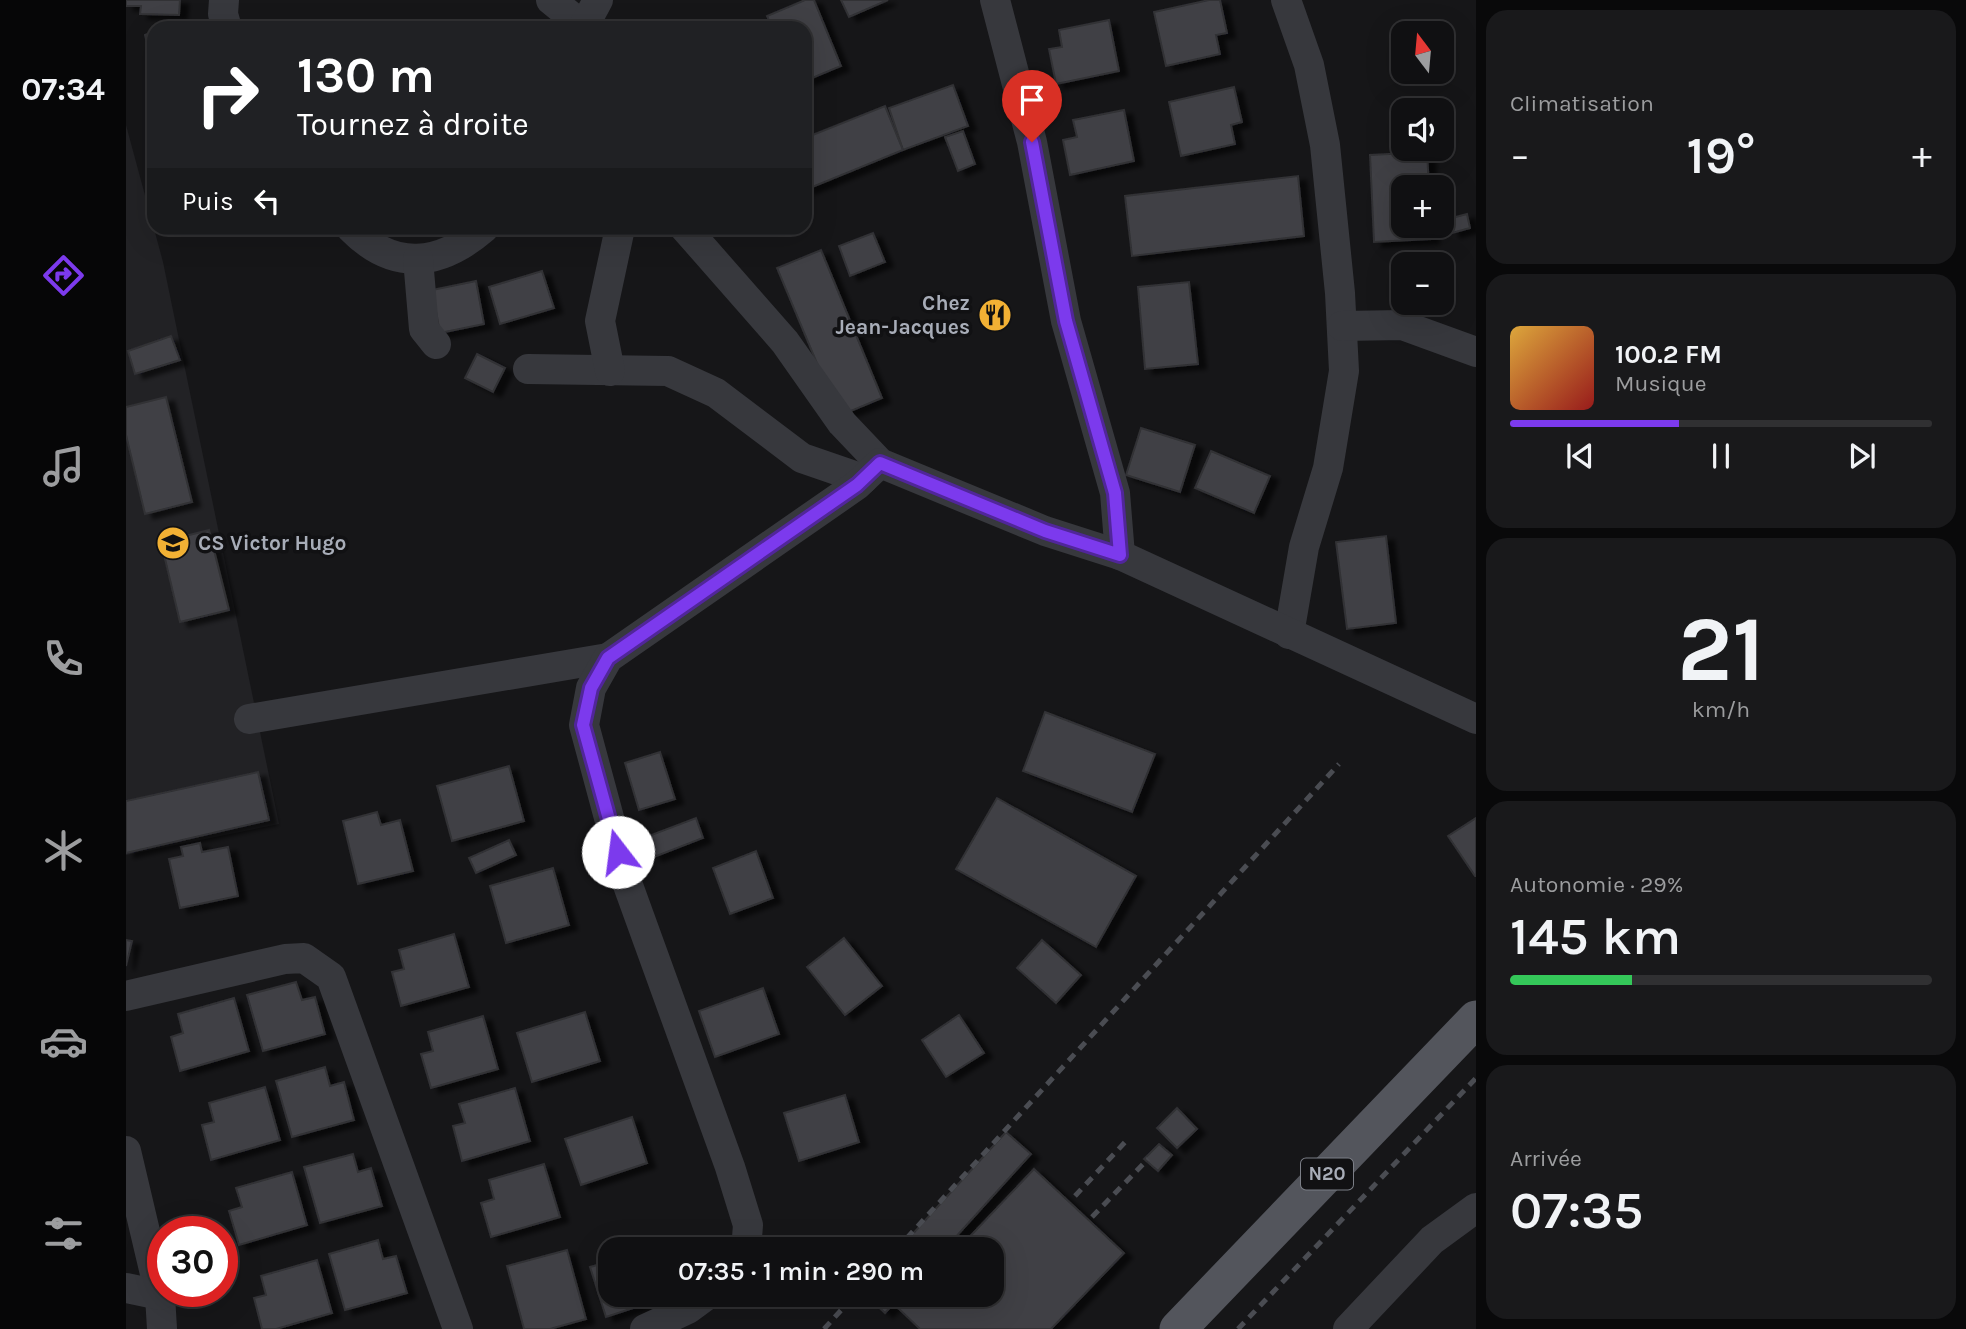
<!DOCTYPE html>
<html lang="fr">
<meta charset="utf-8">
<style>
:root{--surface:#101012;--page:#19191b;--text:#f1f3f6;--muted:#9c9d9f;--line:#303032;--accent:#7c3aed}
body{margin:0;font-family:Karla,sans-serif;background:var(--page);color:var(--text);height:100vh;display:flex;flex-direction:column;font-size:26px;white-space:nowrap}
*{box-sizing:border-box;margin:0}
p{font-size:23px;color:var(--muted)}
.icon{flex:none;width:38px;height:38px;fill:none;stroke:currentColor;stroke-width:2;stroke-linecap:round;stroke-linejoin:round}
.map{position:relative;flex:1;overflow:hidden}
.details{display:flex;flex-direction:column;gap:10px;padding:10px;background:#09090a;width:490px}
.details>*{flex:none}
.hud{position:absolute;left:21px;top:21px;width:665px;height:214px;border-radius:21px;box-shadow:0 7px 28px #0002,0 0 0 2px var(--line);background:#202124;color:#fff;overflow:hidden}
.needle{width:46px;rotate:344deg}
.tools{position:absolute;left:1265px;top:21px;display:grid;gap:14px}
.tools a{display:grid;place-items:center;width:63px;height:63px;border-radius:14px;background:var(--surface);box-shadow:0 7px 28px #0002,0 0 0 2px var(--line);font-size:35px}
.speed{position:absolute;left:21px;top:1216px;display:flex;gap:14px;font-size:35px;font-weight:700;text-align:center}
.speed>*{display:grid;place-content:center;width:91px;height:91px;border-radius:50%;background:var(--surface);box-shadow:0 7px 28px #0002,0 0 0 2px var(--line);line-height:1}
.speed .limit{border:10px solid #d22;background:#fff;color:#111}
.pin{position:absolute;display:grid;place-items:center;width:60px;height:60px;color:#fff;margin:-72px -30px;border-radius:50% 50% 50% 0;rotate:-45deg;box-shadow:0 0 7px #0007}
.pin .icon{rotate:45deg}
.me{position:absolute;width:77px;margin:-38px;rotate:345deg;stroke-linejoin:round;filter:drop-shadow(0 0 5px #0008)}
.turn{display:flex;align-items:center;gap:24px;height:147px;padding:0 35px;font-size:32px}
.turn .icon{width:91px;height:91px;stroke-width:2.5}
.turn b{display:block;font-size:49px;line-height:60px}
.then{display:flex;align-items:center;height:66px;padding:0 35px;background:#0003;gap:14px;font-size:26px}
.big{font-size:52px;font-weight:600;line-height:1.1}
.details .card{flex:1;display:flex;flex-direction:column;justify-content:center;gap:10px;min-width:0;padding:0 24px;border-radius:21px;background:var(--page)}
.details .dial{align-items:center;gap:0}
.dial b{font-size:91px;line-height:1}
.song{display:flex;align-items:center;gap:21px}
.cover{width:84px;height:84px;border-radius:10px;background:linear-gradient(135deg,hsl(40 70% 55%),hsl(0 70% 35%))}
.played{height:7px;border-radius:4px;background:linear-gradient(90deg,var(--accent) 40%,var(--line) 40%)}
.keys{display:flex;justify-content:space-around;direction:ltr}
.heat{display:flex;justify-content:space-between;align-items:center;font-size:38px;direction:ltr}
.charge{height:10px;border-radius:5px;background:linear-gradient(90deg,#34c759 29%,var(--line) 0)}
.trip{position:absolute;left:472px;top:1237px;width:406px;height:70px;border-radius:21px;background:var(--surface);box-shadow:0 7px 28px #0002,0 0 0 2px var(--line);font-weight:600;line-height:70px;text-align:center}
main{display:flex;flex:1;min-height:0}
.tab-bar{display:flex;flex-direction:column;width:126px;justify-content:space-around;align-items:center;background:#060607;color:var(--muted)}
.tab-bar .icon{width:49px;height:49px}
.tab-bar .current{color:var(--accent)}
.tab-bar b{font-size:32px;color:var(--text)}
.map>svg:first-child{display:block}
</style>
<main>
<nav class="tab-bar">
<b>07:34</b>
<svg class="icon current" aria-label="directions" viewBox="0 0 24 24"><path d="M12 3l9 9-9 9-9-9zM9 14v-3h6M13 9l2 2-2 2"/></svg>
<svg class="icon" aria-label="music" viewBox="0 0 24 24"><path d="M9 18V5l10-2v13"/><circle cx="6" cy="18" r="3"/><circle cx="16" cy="16" r="3"/></svg>
<svg class="icon" aria-label="phone" viewBox="0 0 24 24"><path d="M5 4h4l2 5-3 2q2 4 5 5l2-3 5 2v4C11 20 4 13 5 4z"/></svg>
<svg class="icon" aria-label="climate" viewBox="0 0 24 24"><path d="M12 3v18M4 7l16 10M4 17L20 7"/></svg>
<svg class="icon" aria-label="car" viewBox="0 0 24 24"><path d="M5 17H2v-5l4-1 3-4h7l3 4 3 1v5h-3M9 17h6M6 11h13"/><circle cx="7" cy="17" r="2"/><circle cx="17" cy="17" r="2"/></svg>
<svg class="icon" aria-label="filters" viewBox="0 0 24 24"><path d="M4 7h16M4 17h16"/><circle cx="9" cy="7" r="2"/><circle cx="15" cy="17" r="2"/></svg>
</nav>
<div class="map">
<svg width="1350" height="1329" viewBox="0 0 1350 1329">
<defs>
<filter id="shadow"><feDropShadow dx="8" dy="4.5" stdDeviation="2" flood-color="#0009"/></filter>
</defs>
<rect width="100%" height="100%" fill="#161618"/>
<polygon fill="#222225" points="0,125 37,262 153,824 0,855"/>
<g fill="#404145" stroke="#303034" stroke-width="2" filter="url(#shadow)">
<polygon points="0,0 54,0 53,15 14,14 15,6 0,6"/>
<polygon points="679,0 688,0 715,66 679,81 679,28 646,28 641,16"/>
<polygon points="715,0 762,0 723,17"/>
<polygon points="1083,0 1094,0 1101,33 1090,35 1094,54 1040,66 1028,12"/>
<polygon points="983,20 993,71 930,84 923,49 936,47 933,30"/>
<polygon points="28,32 28,75 19,35"/>
<polygon points="827,85 842,126 777,150 763,108"/>
<polygon points="1108,87 1116,122 1105,125 1109,144 1055,156 1043,102"/>
<polygon points="759,106 777,150 679,190 679,138"/>
<polygon points="998,110 1008,161 944,175 937,140 951,137 947,120"/>
<polygon points="837,131 849,164 832,171 819,137"/>
<polygon points="1301,152 1303,187 1278,187 1278,226 1304,226 1305,239 1248,242 1244,155"/>
<polygon points="1172,176 1178,236 1006,256 999,196"/>
<polygon points="1341,214 1344,228 1326,233 1322,219"/>
<polygon points="747,233 759,262 724,276 713,246"/>
<polygon points="695,250 756,398 713,416 651,268"/>
<polygon points="416,271 428,308 374,324 363,287"/>
<polygon points="350,281 358,324 314,333 306,290"/>
<polygon points="1063,282 1072,364 1019,369 1012,287"/>
<polygon points="45,336 54,360 9,374 2,351"/>
<polygon points="351,354 379,368 367,392 339,378"/>
<polygon points="40,397 66,502 19,514 0,435 0,407"/>
<polygon points="1015,428 1069,445 1054,492 1000,475"/>
<polygon points="1085,451 1144,476 1128,513 1069,488"/>
<polygon points="83,530 103,610 54,622 35,542"/>
<polygon points="1260,536 1270,623 1221,629 1210,542"/>
<polygon points="919,712 1029,754 1006,812 897,771"/>
<polygon points="534,752 549,799 513,810 499,763"/>
<polygon points="383,766 398,821 326,841 311,786"/>
<polygon points="132,772 143,820 0,853 0,801"/>
<polygon points="871,798 1010,876 970,947 830,869"/>
<polygon points="251,812 255,825 274,820 287,871 232,884 217,821"/>
<polygon points="570,818 577,838 528,857 520,837"/>
<polygon points="1350,818 1350,876 1349,876 1322,836"/>
<polygon points="383,840 390,855 350,873 343,858"/>
<polygon points="74,843 76,852 102,847 112,896 54,908 43,859 57,856 55,847"/>
<polygon points="630,851 647,898 604,914 587,868"/>
<polygon points="427,868 443,925 380,943 364,886"/>
<polygon points="328,934 343,987 275,1006 266,972 278,969 273,950"/>
<polygon points="718,938 756,986 719,1015 681,967"/>
<polygon points="0,940 6,941 0,966"/>
<polygon points="916,940 955,975 930,1003 891,968"/>
<polygon points="170,982 176,1000 189,997 199,1034 137,1051 121,995"/>
<polygon points="637,988 653,1034 589,1057 573,1011"/>
<polygon points="108,998 123,1051 54,1071 45,1037 57,1033 52,1014"/>
<polygon points="459,1012 474,1061 406,1082 391,1033"/>
<polygon points="833,1015 858,1053 820,1077 796,1040"/>
<polygon points="357,1016 372,1069 305,1088 295,1054 307,1051 302,1032"/>
<polygon points="199,1067 204,1086 218,1082 228,1120 166,1137 150,1081"/>
<polygon points="139,1087 154,1140 85,1160 76,1125 88,1122 83,1103"/>
<polygon points="389,1088 404,1141 336,1161 327,1126 339,1123 333,1104"/>
<polygon points="719,1095 733,1142 673,1161 658,1113"/>
<polygon points="1051,1108 1071,1129 1051,1148 1031,1128"/>
<polygon points="506,1117 521,1163 455,1185 439,1139"/>
<polygon points="880,1132 905,1154 818,1250 772,1250"/>
<polygon points="1033,1144 1046,1155 1032,1171 1018,1159"/>
<polygon points="227,1154 232,1172 245,1168 256,1206 194,1223 178,1167"/>
<polygon points="418,1164 434,1217 365,1237 355,1203 368,1199 363,1180"/>
<polygon points="908,1169 998,1253 925,1329 794,1329 773,1309 787,1295 866,1295 866,1250 831,1250"/>
<polygon points="166,1172 181,1225 113,1245 103,1211 116,1207 110,1188"/>
<polygon points="252,1240 257,1259 270,1256 281,1293 219,1310 203,1254"/>
<polygon points="441,1250 460,1319 424,1329 398,1329 381,1266"/>
<polygon points="191,1260 206,1313 150,1329 136,1329 128,1298 140,1295 135,1276"/>
<polygon points="485,1261 485,1295 544,1296 480,1317 464,1267"/>
<polygon points="740,1295 776,1295 759,1313"/>
</g>
<g fill="none" stroke-linecap="round" stroke-linejoin="round">
<g stroke="#37383d" stroke-width="30">
<polyline points="98,0 97,14 101,28"/>
<polyline points="425,0 458,27"/>
<polyline points="869,0 906,142 940,321 989,493 994,555"/>
<polyline points="1160,0 1183,65 1199,145 1214,293 1218,371 1202,468 1178,547 1163,634"/>
<polyline points="457,28 472,0"/>
<path d="M225 228C268 272 314 266 358 228"/>
<polyline points="559,228 659,342 716,423 754,463 919,531 994,555 1350,719"/>
<polyline points="292,259 298,329 310,344"/>
<polyline points="1216,326 1276,325 1350,352"/>
<polyline points="402,369 542,371 590,393 676,458 737,479"/>
<polyline points="484,371 474,321 494,228"/>
<polyline points="123,719 482,658"/>
<polyline points="0,996 159,959 178,958 205,977 332,1329"/>
<polyline points="0,1151 34,1295 36,1329"/>
<polyline points="620,1250 622,1225 604,1167 499,877 458,725 465,688 482,658 731,485 754,463"/>
<polyline points="0,1288 34,1295"/>
<polyline points="519,1329 562,1309 581,1295"/>
<polyline points="1222,1329 1306,1240 1350,1208"/>
</g>
<polyline stroke="#53555c" stroke-width="37" points="1052,1329 1350,1019"/>
<g stroke="#4a4c52" stroke-width="5" stroke-dasharray="9 7" stroke-linecap="butt">
<polyline points="949,1196 1001,1140"/>
<polyline points="966,1217 1022,1159"/>
<polyline points="770,1250 1213,764"/>
<polyline points="698,1329 729,1295"/>
<polyline points="1112,1329 1350,1078"/>
</g>
</g>
<g fill="none" stroke-linecap="round" stroke-linejoin="round">
<defs>
<polyline id="route" points="492,852 457,725 465,688 482,658 731,485 754,463 919,531 994,555 989,493 940,321 906,142"/>
</defs>
<use href="#route" stroke="#51269a" stroke-width="18"/>
<use href="#route" stroke="#7c3aed" stroke-width="12"/>
</g>
<defs>
<symbol id="restaurant-disc" viewBox="-11 -11 22 22"><circle r="9.5" fill="#f2b134" stroke="#111113"/><path d="M-5-6h1v4h1v-4h1v4h1v-4h1v5L-1.5 .5V6h-2V.5L-5-1ZM5-6V6H3V1.5H1.5Q1.5-4 5-6Z" fill="#111"/></symbol>
<symbol id="school-disc" viewBox="-11 -11 22 22"><circle r="9.5" fill="#f2b134" stroke="#111113"/><path d="M0-5L7-2L0 1L-7-2ZM-4 1L0 2.5L4 1V4Q0 6-4 4Z" fill="#111"/></symbol>
</defs>
<g fill-rule="evenodd">
<use href="#restaurant-disc" x="850" y="296" width="38" height="38"/>
<use href="#school-disc" x="28" y="524" width="38" height="38"/>
</g>
<g text-anchor="middle" dominant-baseline="central" stroke-width="7" stroke-linejoin="round" paint-order="stroke">
<rect fill="#111113" stroke="#7b7e86" stroke-width="2" x="1175" y="1158.5" width="52" height="31" rx="5"/>
<g font-size="19" font-weight="bold" fill="#a8adb8">
<text x="1201" y="1174">N20</text>
</g>
<g font-size="21" font-weight="bold" fill="#a8adb8" stroke="#111113" text-anchor="end">
<text x="844" y="303">Chez<tspan x="844" dy="24">Jean-Jacques</tspan></text>
<text x="72" y="543" text-anchor="start">CS Victor Hugo</text>
</g>
</g>
</svg>
<div class="tools">
<a><svg class="needle" viewBox="-14 -14 28 28"><path d="M0-13l5 13h-10z" fill="#e53935"/><path d="M0 13l5-13h-10z" fill="#9c9d9f"/></svg></a>
<a><svg class="icon" aria-label="sound" viewBox="0 0 24 24"><path d="M4 9h4l5-4v14l-5-4H4zM17 9q2 3 0 6"/></svg></a>
<a>+</a>
<a>−</a>
</div>
<div class="speed"><div class="limit">30</div></div>
<div class="pin" style="left:906px;top:142px;background:#d93025"><svg class="icon" aria-label="arrive" viewBox="0 0 24 24"><path d="M6 21V4h12l-3 4 3 4H6"/></svg></div>
<svg class="me" style="left:492px;top:852px" viewBox="-20 -20 40 40"><circle r="19" fill="#fff"/><path d="M0-13L10 11 0 6-10 11z" fill="#7c3aed"/></svg>
<div class="trip">07:35 · 1 min · 290 m</div>
<div class="hud">
<div class="turn"><svg class="icon" aria-label="right" viewBox="0 0 24 24"><path d="M7 20v-9h11M14 6l5 5-5 5"/></svg><div><b>130 m</b>Tournez à droite</div></div>
<div class="then">Puis<svg class="icon" aria-label="left" viewBox="0 0 24 24"><path d="M17 20v-9H6M10 6l-5 5 5 5"/></svg></div>
</div>
</div>
<section class="details">
<div class="card"><p>Climatisation</p>
<div class="heat"><a>−</a><b class="big">19°</b><a>+</a></div>
</div>
<div class="card">
<div class="song"><i class="cover"></i><div><b>100.2 FM</b><p>Musique</p></div></div>
<div class="played"></div>
<div class="keys"><svg class="icon" aria-label="previous" viewBox="0 0 24 24"><path d="M18 5L8 12l10 7zM5 5v14"/></svg><svg class="icon" aria-label="pause" viewBox="0 0 24 24"><path d="M8 5v14M16 5v14"/></svg><svg class="icon" aria-label="next" viewBox="0 0 24 24"><path d="M6 5l10 7-10 7zM19 5v14"/></svg></div>
</div>
<div class="card dial"><b>21</b><p>km/h</p></div>
<div class="card"><p>Autonomie · 29%</p><b class="big">145 km</b><div class="charge"></div></div>
<div class="card"><p>Arrivée</p><b class="big">07:35</b></div>
</section>
</main>
